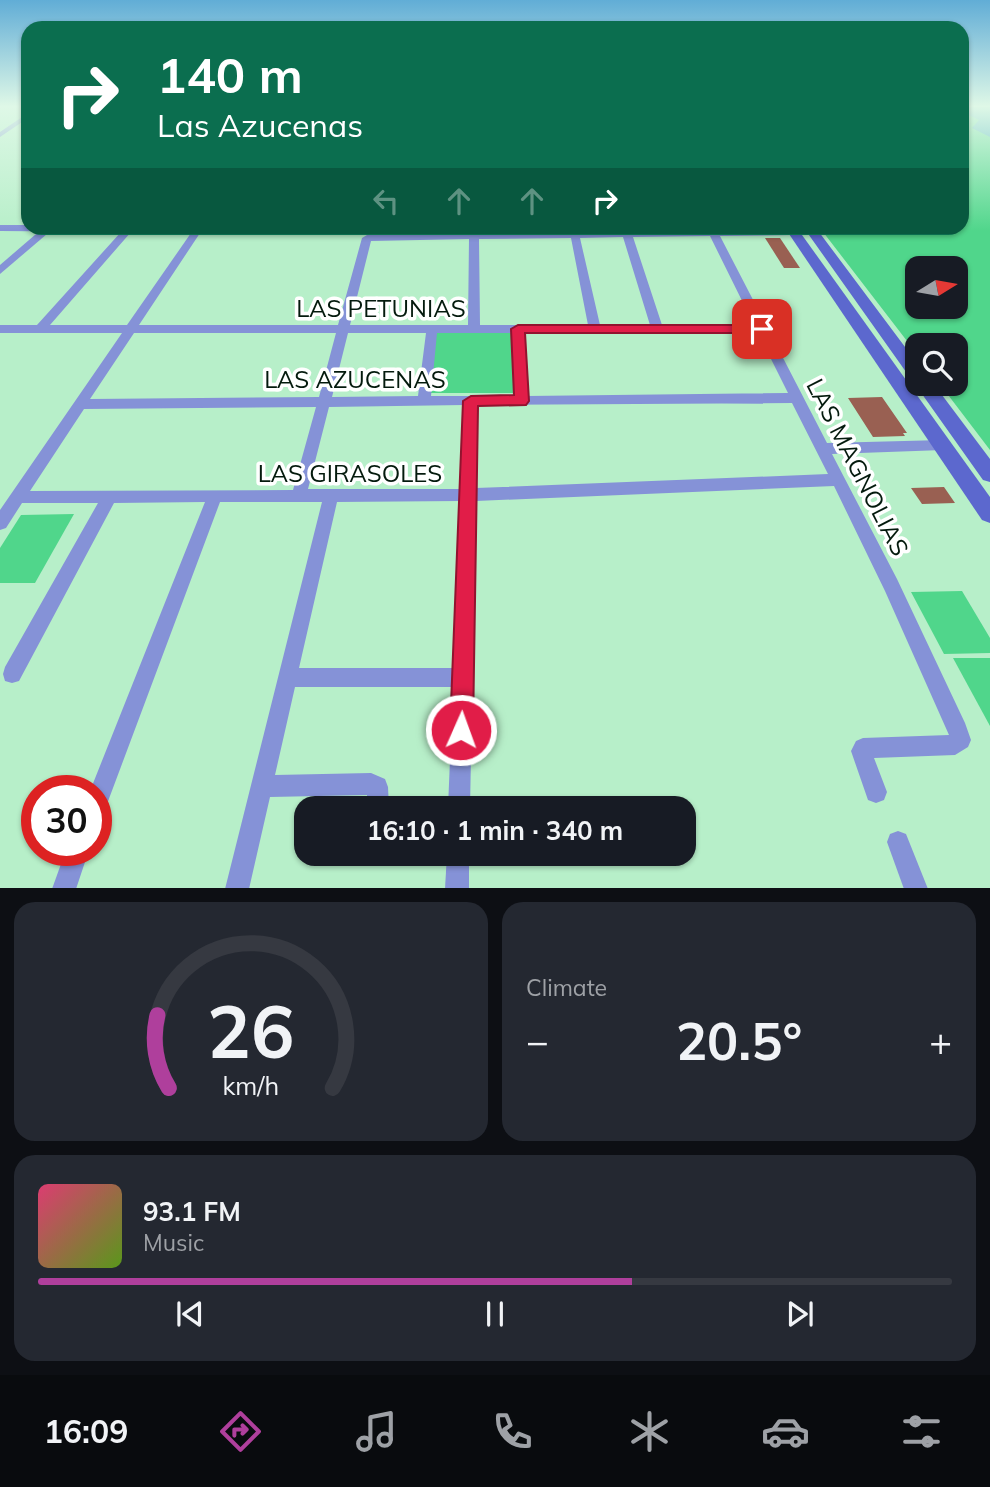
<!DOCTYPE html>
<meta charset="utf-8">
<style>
:root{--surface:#171b24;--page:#242831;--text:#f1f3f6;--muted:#9ea1a6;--line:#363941;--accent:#af3f9c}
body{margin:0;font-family:Mulish,sans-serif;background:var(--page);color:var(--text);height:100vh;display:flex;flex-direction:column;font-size:26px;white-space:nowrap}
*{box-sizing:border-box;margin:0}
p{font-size:23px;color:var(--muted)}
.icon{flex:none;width:38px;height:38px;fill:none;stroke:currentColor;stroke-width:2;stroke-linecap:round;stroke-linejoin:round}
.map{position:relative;height:888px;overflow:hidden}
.side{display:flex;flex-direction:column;gap:14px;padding:14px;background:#0d0f14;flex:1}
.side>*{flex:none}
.guide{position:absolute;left:21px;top:21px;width:948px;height:214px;border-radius:21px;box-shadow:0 2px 5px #0004;background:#0b6e4f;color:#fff;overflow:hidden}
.needle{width:46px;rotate:79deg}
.buttons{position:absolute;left:905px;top:256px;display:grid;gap:14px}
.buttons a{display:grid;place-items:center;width:63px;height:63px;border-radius:14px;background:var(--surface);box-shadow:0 2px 5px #0004;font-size:35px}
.speed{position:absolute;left:21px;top:775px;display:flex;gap:14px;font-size:35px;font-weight:700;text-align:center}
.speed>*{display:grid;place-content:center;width:91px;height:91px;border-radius:50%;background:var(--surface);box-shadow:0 2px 5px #0004;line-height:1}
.speed .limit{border:10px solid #d22;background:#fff;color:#111}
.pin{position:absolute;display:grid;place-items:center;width:60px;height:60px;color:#fff;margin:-30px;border-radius:14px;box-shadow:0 4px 10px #0006}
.me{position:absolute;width:77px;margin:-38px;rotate:2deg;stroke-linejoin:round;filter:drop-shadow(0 0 5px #0008)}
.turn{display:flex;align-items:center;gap:24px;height:147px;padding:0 21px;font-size:32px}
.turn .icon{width:91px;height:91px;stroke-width:2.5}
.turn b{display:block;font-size:49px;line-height:60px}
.lanes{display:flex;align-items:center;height:66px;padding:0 21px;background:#0003;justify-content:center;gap:35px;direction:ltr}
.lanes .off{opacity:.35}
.big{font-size:52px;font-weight:700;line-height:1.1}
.side .card{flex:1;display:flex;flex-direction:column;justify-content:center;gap:10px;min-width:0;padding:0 24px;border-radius:21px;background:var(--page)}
.side .dial{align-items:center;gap:0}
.dial svg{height:182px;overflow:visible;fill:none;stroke:var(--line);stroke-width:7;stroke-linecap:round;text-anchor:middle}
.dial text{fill:var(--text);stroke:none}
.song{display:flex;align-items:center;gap:21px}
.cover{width:84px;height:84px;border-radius:10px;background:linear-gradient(135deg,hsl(340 70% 55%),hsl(90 70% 35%))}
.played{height:7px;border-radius:4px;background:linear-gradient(90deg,var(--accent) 65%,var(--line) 65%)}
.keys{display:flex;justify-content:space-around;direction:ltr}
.heat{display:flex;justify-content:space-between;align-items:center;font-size:38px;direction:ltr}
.side .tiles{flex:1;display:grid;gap:14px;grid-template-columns:1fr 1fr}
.card:last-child{grid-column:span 2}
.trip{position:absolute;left:294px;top:796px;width:402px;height:70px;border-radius:21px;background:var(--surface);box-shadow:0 2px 5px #0004;font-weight:700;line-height:70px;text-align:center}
.menu{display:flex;height:112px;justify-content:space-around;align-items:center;background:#090b0e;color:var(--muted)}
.menu .icon{width:49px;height:49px}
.menu .current{color:var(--accent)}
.menu b{font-size:32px;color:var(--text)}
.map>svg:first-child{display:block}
</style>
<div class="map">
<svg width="990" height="889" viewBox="0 0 990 889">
<rect width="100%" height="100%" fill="#b7efc9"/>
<g fill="#50d68b" fill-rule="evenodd">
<path d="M963 107H990V450L939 383H956V345H917V354L820 228H962ZM917 268H956V306H917Z"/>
<polygon points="435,333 514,333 516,393 429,393"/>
<polygon points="74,514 35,583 0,583 0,548 21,515"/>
<polygon points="962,591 990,638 990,653 944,654 911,592"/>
<polygon points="953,658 990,658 990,726"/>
</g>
<polygon fill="#36a3bb" points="965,107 990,107 990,137 972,128 979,120 963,112"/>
<g fill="#996052">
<polygon points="765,238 780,238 800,268 784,268"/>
<polygon points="882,397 907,433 903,433 905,436 873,437 848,398"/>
<polygon points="944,487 955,503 922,504 911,488"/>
</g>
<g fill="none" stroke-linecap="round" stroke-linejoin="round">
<g fill="#8592d7" fill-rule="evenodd">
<polygon points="28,113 28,118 0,137 0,132"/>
<path d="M0 225H28V228H334L339 231 334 234 200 233 139 325H338L362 238 367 235 707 230V228H715L717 230H798L800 232 795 235 720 236 827 443 943 440 948 441 950 445 948 449 943 450 832 454 897 579 965 723 971 740 968 747 955 755 874 758 887 792 884 800 876 803 868 800 851 751 856 741 863 738 949 735 885 591 834 486 476 501 470 808H448L453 687H295L275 775 371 773 385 779 388 787 389 808H367V795L270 797 249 889H225L322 502H220L107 804 104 812 96 815V791H90L205 502 114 503 19 681 12 683 5 681 3 674 5 667 98 503H22L6 528 0 530V510L122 333H0V325H37L121 232 0 231ZM131 232 191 233 127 325H50ZM710 236 754 325H662L633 237ZM623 237 650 325H600L580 238ZM571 238 588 325H480L479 239ZM469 239 468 325H350L371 241ZM134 333H336L319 397 90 399ZM348 333H426L418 396 332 397ZM437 333H512L514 396H431ZM524 333H758L788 393 527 396ZM792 403 828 474 476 488 477 405ZM464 405 461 489H308L329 407ZM316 407 293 490 30 491 84 409ZM460 501 454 668H299L337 502Z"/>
<polygon points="898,831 906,834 928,889 904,889 887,842 890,834"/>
<polygon points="66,850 89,850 76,889 52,889"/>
<polygon points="447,854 469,854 469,889 445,889"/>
</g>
<polygon fill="#8592d7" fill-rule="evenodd" points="43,228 54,228 0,274 0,265"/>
<g fill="#5c68ce" fill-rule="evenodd">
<polygon points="785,228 797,228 990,497 990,523 982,520"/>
<polygon points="804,228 816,228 917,363 917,383 933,383 990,459 990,482 983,480 917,387 916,381 911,379"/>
</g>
</g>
<linearGradient id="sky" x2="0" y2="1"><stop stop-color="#61add6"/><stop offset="0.46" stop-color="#dff8e7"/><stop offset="1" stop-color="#dff8e7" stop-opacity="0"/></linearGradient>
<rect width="990" height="231" fill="url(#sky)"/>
<polygon fill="#e11d48" stroke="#92132f" stroke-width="2" points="518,325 762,325 769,329 762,333 525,333 529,401 526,405 478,406 473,730 470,738 461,741 453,738 450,730 463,401 471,396 514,395 511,329"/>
<g text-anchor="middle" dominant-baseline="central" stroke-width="7" stroke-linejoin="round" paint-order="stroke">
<g font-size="24" fill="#041a0d" stroke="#fff">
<text x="381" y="308">LAS PETUNIAS</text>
<text x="355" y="379">LAS AZUCENAS</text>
<text transform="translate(858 467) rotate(63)">LAS MAGNOLIAS</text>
<text x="350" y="473">LAS GIRASOLES</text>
</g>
</g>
</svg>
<div class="buttons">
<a><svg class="needle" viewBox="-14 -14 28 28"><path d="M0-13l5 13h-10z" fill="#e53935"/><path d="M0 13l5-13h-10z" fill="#9ea1a6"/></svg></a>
<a><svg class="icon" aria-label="search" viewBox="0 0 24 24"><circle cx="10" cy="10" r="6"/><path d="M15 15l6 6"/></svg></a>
</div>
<div class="speed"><div class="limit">30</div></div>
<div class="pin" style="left:762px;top:329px;background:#d93025"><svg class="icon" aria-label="arrive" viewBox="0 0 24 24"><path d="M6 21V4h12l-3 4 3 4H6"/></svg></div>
<svg class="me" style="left:461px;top:730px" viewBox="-20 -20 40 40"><circle r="17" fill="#e11d48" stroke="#fff" stroke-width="3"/><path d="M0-11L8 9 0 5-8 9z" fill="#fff"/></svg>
<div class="trip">16:10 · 1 min · 340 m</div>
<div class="guide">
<div class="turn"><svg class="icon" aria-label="right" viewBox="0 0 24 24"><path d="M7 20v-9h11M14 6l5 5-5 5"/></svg><div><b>140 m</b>Las Azucenas</div></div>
<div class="lanes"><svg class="icon off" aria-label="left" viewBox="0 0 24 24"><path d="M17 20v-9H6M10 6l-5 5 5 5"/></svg><svg class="icon off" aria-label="ahead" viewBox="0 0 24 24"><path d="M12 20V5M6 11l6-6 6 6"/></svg><svg class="icon off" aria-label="ahead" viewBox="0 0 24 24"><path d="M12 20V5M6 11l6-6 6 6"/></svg><svg class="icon" aria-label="right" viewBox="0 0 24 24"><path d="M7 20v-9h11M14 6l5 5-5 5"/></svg></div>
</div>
</div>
<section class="side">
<div class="tiles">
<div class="card dial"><svg viewBox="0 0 100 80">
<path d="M14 69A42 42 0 1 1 86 69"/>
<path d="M14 69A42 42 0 0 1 9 37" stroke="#af3f9c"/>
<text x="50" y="56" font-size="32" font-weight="700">26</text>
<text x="50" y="72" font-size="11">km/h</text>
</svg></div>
<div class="card"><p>Climate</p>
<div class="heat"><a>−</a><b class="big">20.5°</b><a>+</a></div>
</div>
<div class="card">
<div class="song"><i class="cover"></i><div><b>93.1 FM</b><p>Music</p></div></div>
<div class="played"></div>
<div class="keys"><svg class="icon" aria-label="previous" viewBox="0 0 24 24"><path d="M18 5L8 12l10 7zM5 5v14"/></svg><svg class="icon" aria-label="pause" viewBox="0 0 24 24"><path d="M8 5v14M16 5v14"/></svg><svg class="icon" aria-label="next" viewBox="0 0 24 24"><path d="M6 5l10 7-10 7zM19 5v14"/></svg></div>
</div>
</div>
</section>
<nav class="menu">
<b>16:09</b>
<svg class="icon current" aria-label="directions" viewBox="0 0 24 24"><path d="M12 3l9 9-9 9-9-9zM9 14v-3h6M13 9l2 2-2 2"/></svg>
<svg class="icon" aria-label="music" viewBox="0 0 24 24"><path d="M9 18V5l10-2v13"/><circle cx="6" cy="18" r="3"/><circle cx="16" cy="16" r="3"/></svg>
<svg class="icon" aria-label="phone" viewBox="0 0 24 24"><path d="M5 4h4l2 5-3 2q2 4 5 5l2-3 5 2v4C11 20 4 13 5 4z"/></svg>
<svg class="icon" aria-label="climate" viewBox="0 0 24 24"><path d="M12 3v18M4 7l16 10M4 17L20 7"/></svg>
<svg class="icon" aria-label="car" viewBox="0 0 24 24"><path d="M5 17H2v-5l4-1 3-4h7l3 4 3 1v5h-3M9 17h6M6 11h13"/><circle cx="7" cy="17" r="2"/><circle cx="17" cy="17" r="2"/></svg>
<svg class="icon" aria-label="filters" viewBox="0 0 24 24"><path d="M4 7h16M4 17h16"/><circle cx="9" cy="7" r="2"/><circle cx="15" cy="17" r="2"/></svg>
</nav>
